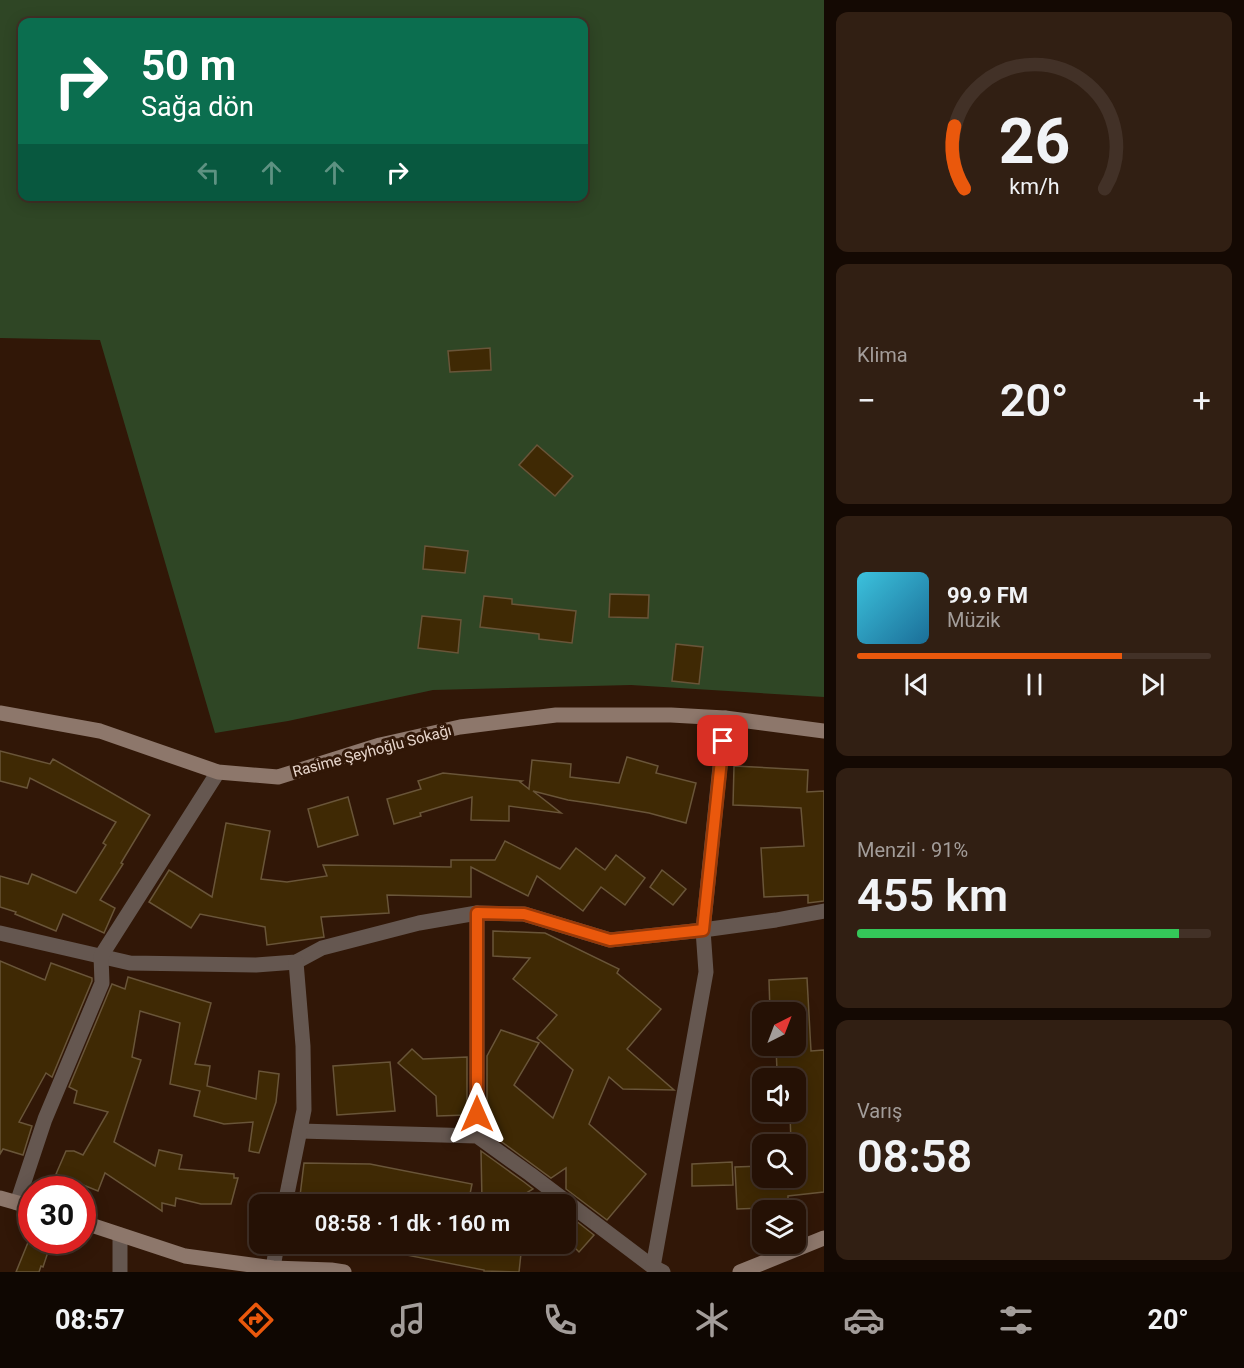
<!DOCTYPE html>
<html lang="tr">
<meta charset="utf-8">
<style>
:root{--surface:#251105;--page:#311f13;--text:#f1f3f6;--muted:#a39d9a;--line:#423127;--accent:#ea580c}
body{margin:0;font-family:Roboto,sans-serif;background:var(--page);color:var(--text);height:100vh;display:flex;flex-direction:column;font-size:22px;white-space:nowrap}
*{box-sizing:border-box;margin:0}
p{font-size:20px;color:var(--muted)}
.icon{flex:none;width:33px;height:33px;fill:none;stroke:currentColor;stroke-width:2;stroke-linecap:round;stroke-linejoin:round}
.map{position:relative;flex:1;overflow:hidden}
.side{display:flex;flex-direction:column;gap:12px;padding:12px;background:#140903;width:420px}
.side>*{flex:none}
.guide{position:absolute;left:18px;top:18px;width:570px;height:183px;border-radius:12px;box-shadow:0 3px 15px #0003,0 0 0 2px var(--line);background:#0b6e4f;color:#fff;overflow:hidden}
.needle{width:39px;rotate:42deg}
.controls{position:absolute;left:752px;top:1002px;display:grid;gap:12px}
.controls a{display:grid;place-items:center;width:54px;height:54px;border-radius:12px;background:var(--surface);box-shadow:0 3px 15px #0003,0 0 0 2px var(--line);font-size:30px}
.speed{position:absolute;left:18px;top:1176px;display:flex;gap:12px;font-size:30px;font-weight:700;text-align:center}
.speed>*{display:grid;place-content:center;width:78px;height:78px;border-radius:50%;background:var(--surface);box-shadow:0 3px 15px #0003,0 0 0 2px var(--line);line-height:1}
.speed .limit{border:9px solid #d22;background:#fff;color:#111}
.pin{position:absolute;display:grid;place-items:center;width:51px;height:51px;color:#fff;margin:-26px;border-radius:12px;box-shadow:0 3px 9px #0006}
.me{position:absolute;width:66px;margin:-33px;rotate:0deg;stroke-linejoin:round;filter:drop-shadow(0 0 4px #0008)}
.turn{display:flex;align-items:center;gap:21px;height:126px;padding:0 24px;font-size:27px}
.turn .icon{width:78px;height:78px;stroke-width:2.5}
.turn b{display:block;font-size:42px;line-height:51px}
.lanes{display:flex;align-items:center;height:57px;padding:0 24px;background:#0003;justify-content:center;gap:30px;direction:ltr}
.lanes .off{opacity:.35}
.big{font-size:45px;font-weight:600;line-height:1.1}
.side .tile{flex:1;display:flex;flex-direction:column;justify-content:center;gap:9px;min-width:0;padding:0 21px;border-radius:12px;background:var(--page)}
.side .dial{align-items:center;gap:0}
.dial svg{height:156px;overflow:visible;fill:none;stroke:var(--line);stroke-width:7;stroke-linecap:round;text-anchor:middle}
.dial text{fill:var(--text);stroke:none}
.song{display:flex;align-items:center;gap:18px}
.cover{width:72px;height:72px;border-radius:9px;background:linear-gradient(135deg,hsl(190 70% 55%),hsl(200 70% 35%))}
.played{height:6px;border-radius:3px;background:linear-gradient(90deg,var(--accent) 75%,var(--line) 75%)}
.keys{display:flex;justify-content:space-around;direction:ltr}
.heat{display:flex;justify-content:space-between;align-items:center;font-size:33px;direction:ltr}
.charge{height:9px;border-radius:4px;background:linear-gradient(90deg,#34c759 91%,var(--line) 0)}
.trip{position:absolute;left:249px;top:1194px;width:327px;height:60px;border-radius:12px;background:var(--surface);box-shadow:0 3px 15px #0003,0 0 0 2px var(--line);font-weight:600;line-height:60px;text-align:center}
.tab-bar{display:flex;height:96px;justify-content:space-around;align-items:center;background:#0f0702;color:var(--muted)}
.tab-bar .icon{width:42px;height:42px}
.tab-bar .active{color:var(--accent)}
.tab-bar b{font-size:27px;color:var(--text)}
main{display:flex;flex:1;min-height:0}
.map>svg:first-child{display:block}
</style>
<main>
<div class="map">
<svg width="824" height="1272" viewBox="0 0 824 1272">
<rect width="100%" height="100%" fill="#311707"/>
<path fill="#2f4625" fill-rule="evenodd" d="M0 0H824V697L631 685 433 690 288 721 215 733 100 340 0 338ZM22 22H584V196H22Z"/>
<g fill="#3f2904" stroke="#695539" stroke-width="1.5">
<polygon points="490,348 491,370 450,372 448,351"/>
<polygon points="537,445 573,476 555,496 519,465"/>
<polygon points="425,546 468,551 465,573 423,569"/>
<polygon points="610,594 649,595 648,618 609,617"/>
<polygon points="484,596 512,599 512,604 576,611 572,643 539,639 539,634 480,627"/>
<polygon points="422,616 461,620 458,653 418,648"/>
<polygon points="676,644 703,647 699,684 672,681"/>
<polygon points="0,751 50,764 53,759 150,815 121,863 123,864 100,900 115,908 104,933 63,914 56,931 15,914 16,912 0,907 0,876 28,884 32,874 76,893 106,845 103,843 116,822 30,778 27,788 0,781"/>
<polygon points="627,757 658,766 656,773 696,783 686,823 649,813 596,804 568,800 533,791 561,813 509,806 509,821 471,820 472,797 420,813 421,816 394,824 387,799 421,789 418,781 443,773 522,781 520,782 529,789 532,760 571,764 570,777 619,783"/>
<polygon points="734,766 808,770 807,792 824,791 824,901 808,903 808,895 764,897 761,848 804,846 801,808 733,805"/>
<polygon points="348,797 358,835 318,847 308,809"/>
<polygon points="226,823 270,831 261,879 287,882 327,876 323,865 451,867 451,860 495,860 505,841 560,869 576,848 605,870 616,855 645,878 625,905 601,887 583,911 537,876 528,896 471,867 471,897 387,895 389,913 321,917 324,937 267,945 265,927 200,914 191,928 149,902 169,870 212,897"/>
<polygon points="662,870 686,889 673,905 650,887"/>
<polygon points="493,931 545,933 619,969 617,973 661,1009 627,1049 674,1090 623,1089 609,1077 589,1124 646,1174 607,1220 566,1189 566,1168 551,1178 487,1131 487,1056 501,1030 539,1043 514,1085 553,1118 573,1070 537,1038 557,1015 513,979 530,958 493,956"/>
<polygon points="0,961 45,980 51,963 92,978 92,981 52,1077 46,1073 19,1122 32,1126 23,1155 3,1149 0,1154"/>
<polygon points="128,977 211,1003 195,1064 210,1066 207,1086 256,1099 259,1071 279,1074 276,1102 259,1153 249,1151 253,1122 224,1124 194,1116 200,1091 170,1084 180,1023 140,1011 132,1057 141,1060 114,1142 155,1166 159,1150 182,1155 179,1169 234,1174 234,1178 238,1178 231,1204 201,1204 176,1198 175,1206 162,1203 162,1211 105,1173 98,1191 56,1174 66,1151 74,1151 83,1155 108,1112 74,1103 77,1091 69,1087 112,984 125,989"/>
<polygon points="807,978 811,1051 824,1050 824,1192 788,1196 788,1207 737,1209 735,1167 762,1166 762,1178 795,1178 795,1144 791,1144 790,1113 764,1114 764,1112 795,1112 795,1078 762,1078 762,1094 757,1094 756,1072 777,1071 776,1046 795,1046 795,1012 770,1012 769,980"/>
<polygon points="412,1049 423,1059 467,1057 467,1115 437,1116 436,1096 398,1063"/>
<polygon points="390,1062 395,1111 337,1115 333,1066"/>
<polygon points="481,1151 524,1182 533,1189 510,1203 482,1201"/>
<polygon points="732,1162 733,1185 692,1186 692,1164"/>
<polygon points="304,1163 370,1164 472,1184 468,1204 402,1204 369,1199 368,1204 299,1204"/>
<polygon points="566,1213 594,1235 579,1252 566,1239"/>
<polygon points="29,1240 52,1240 43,1267 41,1266 39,1272 16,1272"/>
<polygon points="402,1244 522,1244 519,1272 484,1271 484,1270 401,1254"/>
</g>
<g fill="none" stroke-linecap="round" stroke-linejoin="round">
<g stroke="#655750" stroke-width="15">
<polyline points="0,933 130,963 256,965 296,962 322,948 419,923 477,913 524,914 610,940 703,930 776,920 824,911"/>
<polyline points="300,1131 477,1136 530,1174 653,1267 663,1272"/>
<polyline points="477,1136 477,913"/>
<polyline points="17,1203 45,1119 102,983 101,956 218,772"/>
<polyline points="285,1204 304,1110 303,1046 296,962"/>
<polyline points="653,1267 706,972 703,930 725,718"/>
<polyline points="273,1268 277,1244"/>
<polyline points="120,1272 120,1235"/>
</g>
<g stroke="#8d776b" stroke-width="15">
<polyline points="0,713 100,731 218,772 278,777 380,745 460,727 556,715 671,715 725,718 824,731"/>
<polyline points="0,1198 32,1207"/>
<polyline points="82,1222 185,1256 273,1268 331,1270 344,1272"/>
<polyline points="740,1272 824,1238"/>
</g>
</g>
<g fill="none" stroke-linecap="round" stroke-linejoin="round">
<defs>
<polyline id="route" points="477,1114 477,913 524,914 610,940 703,930 723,741"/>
</defs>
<use href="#route" stroke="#983908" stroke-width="15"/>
<use href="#route" stroke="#ea580c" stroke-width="10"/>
</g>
<g text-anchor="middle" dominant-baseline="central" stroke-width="6" stroke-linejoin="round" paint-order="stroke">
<g font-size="15" fill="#e8d6cc" stroke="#311707">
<text transform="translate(372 751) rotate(-15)">Rasime Şeyhoğlu Sokağı</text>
</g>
</g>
</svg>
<div class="controls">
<a><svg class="needle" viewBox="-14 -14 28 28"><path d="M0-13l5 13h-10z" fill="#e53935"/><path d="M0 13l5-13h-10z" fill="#a39d9a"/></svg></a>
<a><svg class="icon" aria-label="sound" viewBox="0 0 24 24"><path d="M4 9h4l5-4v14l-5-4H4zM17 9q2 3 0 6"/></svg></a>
<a><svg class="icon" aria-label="search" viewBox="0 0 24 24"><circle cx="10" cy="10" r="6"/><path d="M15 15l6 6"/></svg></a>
<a><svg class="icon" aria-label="layers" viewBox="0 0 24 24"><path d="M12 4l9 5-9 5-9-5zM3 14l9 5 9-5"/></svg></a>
</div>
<div class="speed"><div class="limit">30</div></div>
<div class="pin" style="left:723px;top:741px;background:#d93025"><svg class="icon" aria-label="arrive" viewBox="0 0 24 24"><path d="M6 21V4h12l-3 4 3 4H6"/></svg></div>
<svg class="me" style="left:477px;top:1114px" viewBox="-20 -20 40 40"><path d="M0-17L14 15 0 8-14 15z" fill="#ea580c" stroke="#fff" stroke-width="4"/></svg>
<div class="trip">08:58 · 1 dk · 160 m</div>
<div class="guide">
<div class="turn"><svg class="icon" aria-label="right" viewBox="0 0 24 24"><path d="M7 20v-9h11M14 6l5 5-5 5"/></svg><div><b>50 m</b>Sağa dön</div></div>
<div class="lanes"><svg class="icon off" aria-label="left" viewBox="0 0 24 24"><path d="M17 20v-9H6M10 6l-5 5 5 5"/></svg><svg class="icon off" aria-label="ahead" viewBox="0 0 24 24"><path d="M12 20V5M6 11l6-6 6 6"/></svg><svg class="icon off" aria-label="ahead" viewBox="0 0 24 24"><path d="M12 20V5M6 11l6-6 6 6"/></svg><svg class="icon" aria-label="right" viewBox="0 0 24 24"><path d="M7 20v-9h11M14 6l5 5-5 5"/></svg></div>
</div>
</div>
<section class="side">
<div class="tile dial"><svg viewBox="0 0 100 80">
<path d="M14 69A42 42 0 1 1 86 69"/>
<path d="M14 69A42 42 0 0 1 9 37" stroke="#ea580c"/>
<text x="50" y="56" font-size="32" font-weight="700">26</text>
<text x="50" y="72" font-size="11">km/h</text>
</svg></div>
<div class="tile"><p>Klima</p>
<div class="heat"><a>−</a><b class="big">20°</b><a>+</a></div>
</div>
<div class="tile">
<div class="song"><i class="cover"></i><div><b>99.9 FM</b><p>Müzik</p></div></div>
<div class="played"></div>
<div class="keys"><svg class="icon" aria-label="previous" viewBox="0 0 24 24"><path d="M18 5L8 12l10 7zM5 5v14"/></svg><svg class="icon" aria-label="pause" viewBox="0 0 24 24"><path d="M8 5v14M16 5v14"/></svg><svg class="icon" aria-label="next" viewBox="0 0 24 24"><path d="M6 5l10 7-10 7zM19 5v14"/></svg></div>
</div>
<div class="tile"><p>Menzil · 91%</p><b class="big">455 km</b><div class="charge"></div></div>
<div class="tile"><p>Varış</p><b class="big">08:58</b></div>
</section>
</main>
<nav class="tab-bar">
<b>08:57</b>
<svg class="icon active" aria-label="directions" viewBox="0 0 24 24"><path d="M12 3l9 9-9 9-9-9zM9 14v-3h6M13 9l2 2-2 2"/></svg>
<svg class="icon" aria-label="music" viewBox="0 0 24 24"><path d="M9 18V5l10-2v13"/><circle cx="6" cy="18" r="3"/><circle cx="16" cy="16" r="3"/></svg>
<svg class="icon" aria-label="phone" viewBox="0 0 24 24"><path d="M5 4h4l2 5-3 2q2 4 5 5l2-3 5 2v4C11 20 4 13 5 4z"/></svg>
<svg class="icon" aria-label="climate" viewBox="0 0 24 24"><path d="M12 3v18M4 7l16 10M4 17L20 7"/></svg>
<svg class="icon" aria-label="car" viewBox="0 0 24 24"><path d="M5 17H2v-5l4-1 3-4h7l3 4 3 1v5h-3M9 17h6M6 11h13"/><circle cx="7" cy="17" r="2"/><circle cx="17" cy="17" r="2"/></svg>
<svg class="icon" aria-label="filters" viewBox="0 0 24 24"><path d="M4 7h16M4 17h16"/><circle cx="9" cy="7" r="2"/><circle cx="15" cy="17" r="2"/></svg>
<b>20°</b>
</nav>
